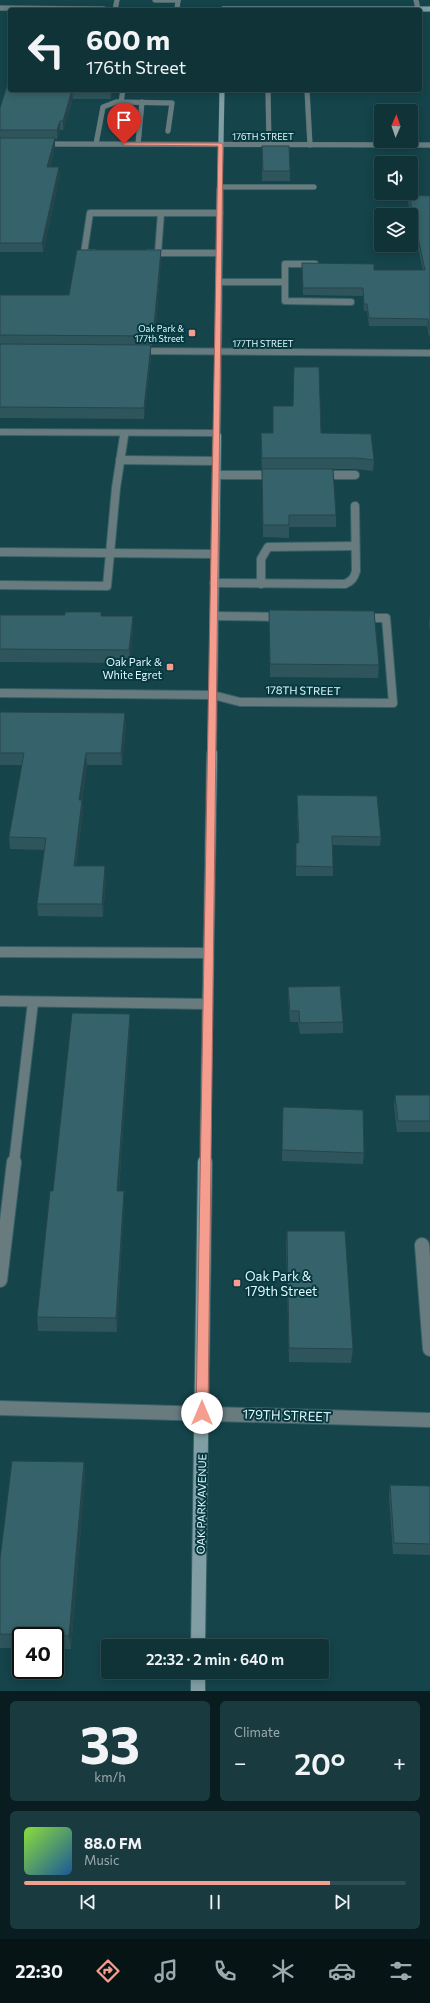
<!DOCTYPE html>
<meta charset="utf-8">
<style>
:root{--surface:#103338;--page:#193b40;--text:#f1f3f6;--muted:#9caaae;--line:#304e53;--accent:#f59d8f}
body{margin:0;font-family:Commissioner,sans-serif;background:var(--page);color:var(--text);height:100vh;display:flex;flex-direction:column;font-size:15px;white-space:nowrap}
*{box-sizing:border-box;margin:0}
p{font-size:13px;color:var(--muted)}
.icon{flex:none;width:22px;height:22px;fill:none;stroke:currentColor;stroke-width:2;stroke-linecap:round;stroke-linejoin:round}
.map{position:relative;height:1691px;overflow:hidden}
.sheet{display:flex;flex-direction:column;gap:10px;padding:10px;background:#091c1f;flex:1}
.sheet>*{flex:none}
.banner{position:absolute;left:8px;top:8px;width:414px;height:84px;border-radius:4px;box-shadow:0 2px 10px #0003,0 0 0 1px var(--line);background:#103338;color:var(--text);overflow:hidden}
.needle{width:26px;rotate:2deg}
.buttons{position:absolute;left:374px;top:104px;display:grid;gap:8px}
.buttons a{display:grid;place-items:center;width:44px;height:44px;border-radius:4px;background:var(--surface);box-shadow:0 2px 10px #0003,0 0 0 1px var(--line);font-size:20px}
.speed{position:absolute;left:12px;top:1627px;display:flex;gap:8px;font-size:20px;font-weight:700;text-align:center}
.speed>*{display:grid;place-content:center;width:52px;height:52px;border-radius:50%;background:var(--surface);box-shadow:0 2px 10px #0003,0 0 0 1px var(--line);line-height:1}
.speed .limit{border:2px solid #111;border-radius:6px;background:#fff;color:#111}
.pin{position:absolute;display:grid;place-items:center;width:34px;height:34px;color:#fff;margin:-41px -17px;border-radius:50% 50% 50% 0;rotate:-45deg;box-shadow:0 0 4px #0007}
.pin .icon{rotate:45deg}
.me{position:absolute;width:44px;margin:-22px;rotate:0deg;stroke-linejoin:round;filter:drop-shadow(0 0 3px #0008)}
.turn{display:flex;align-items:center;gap:14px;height:84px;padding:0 12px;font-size:18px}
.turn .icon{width:52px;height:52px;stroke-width:2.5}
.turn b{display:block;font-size:28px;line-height:34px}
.big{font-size:30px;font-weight:600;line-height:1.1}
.sheet .widget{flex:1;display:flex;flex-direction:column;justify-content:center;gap:6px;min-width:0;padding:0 14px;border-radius:6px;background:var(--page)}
.sheet .dial{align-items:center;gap:0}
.dial b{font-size:52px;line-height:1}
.song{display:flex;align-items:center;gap:12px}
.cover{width:48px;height:48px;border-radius:6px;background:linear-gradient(135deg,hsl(90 70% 55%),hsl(210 70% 35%))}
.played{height:4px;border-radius:2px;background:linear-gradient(90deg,var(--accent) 80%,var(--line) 80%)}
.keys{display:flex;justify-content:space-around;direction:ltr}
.heat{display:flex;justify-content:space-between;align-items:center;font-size:22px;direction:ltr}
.sheet .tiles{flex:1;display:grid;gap:10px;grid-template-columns:1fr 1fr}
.widget:last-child{grid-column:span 2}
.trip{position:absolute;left:101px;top:1639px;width:228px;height:40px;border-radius:4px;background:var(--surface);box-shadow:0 2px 10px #0003,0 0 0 1px var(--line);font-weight:600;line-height:40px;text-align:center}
.menu{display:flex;height:64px;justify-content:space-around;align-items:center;background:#061416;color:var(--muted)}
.menu .icon{width:28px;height:28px}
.menu .selected{color:var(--accent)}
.menu b{font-size:18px;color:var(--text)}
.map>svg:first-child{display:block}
</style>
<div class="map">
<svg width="430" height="1691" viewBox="0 0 430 1691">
<rect width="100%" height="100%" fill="#15444b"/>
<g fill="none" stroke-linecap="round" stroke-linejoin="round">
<defs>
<g id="lane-far4">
<polyline points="155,0 178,0"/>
<polyline points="115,10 117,0"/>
<polyline points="177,10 178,0"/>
<polyline points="268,90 269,145"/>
<polyline points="307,90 310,145"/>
<polyline points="121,102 123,90"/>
<polyline points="96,144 103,107 116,102 172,103 168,131"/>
<polyline points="138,144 142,102"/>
<polyline points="220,187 314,187"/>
</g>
<g id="lane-far3">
<polyline points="94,253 84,253 90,213 220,213"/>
<polyline points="148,253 158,253 161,213"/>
<polyline points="158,253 219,253"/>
<polyline points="315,264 285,264 285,301 351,302"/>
<polyline points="219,282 285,282"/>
<polyline points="0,432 216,433"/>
<polyline points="123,437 124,433"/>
</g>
<g id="lane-far2">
<polyline points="120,460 216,461"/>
<polyline points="216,475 274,475"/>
<polyline points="320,475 355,475"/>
<polyline points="0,552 215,554"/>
<path d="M214 583 345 584C352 581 354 578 356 571L355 506"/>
<polyline points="261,584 261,559 268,547 355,546"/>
<polyline points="0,585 107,586 116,488 124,436"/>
<polyline points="214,616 282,617"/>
<polyline points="362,618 386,618 393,703"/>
</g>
<g id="lane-far1">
<polyline points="0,952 208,953"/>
<polyline points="0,1001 208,1004"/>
<polyline points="14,1163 33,1002"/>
</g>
<g id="lane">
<polyline points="422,1245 430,1349"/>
<polyline points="0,1280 14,1162"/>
</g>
<g id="street-far3">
<polyline points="416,0 418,9"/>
<polyline points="0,8 104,9"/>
<polyline points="42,144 430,145"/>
</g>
<polyline id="street-far2" points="138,351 430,353"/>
<polyline id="street-far1" points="0,693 213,695 240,702 393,703"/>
<polyline id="street" points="0,1408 430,1420"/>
<g id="secondary-far4">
<polyline points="223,9 430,9"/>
<polyline points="220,191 222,90"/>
</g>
<polyline id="secondary-far3" points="217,437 220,190"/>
<polyline id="secondary-far2" points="212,754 217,436"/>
<polyline id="secondary-far1" points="205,1163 212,753"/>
<g id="secondary">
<polyline points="198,1646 205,1162"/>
<polyline points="198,1672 198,1691"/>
</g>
</defs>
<use href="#lane-far4" stroke="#366167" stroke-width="5.5"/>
<use href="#lane-far3" stroke="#366167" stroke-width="8"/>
<use href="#lane-far2" stroke="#366167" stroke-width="10"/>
<use href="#lane-far1" stroke="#366167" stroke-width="12"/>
<use href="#lane" stroke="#366167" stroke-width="16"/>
<use href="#street-far3" stroke="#366167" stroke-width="5.5"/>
<use href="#street-far2" stroke="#366167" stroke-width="8"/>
<use href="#street-far1" stroke="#366167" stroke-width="10"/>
<use href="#street" stroke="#366167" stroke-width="16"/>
<use href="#secondary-far4" stroke="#366167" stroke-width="5.5"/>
<use href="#secondary-far3" stroke="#366167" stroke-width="8"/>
<use href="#secondary-far2" stroke="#366167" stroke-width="10"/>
<use href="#secondary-far1" stroke="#366167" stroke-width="12"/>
<use href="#secondary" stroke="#366167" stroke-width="16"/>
<use href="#lane-far4" stroke="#687c7f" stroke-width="5"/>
<use href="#lane-far3" stroke="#687c7f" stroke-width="6"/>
<use href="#lane-far2" stroke="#687c7f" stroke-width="8"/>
<use href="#lane-far1" stroke="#687c7f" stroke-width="10"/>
<use href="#lane" stroke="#687c7f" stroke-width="14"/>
<use href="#street-far3" stroke="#687c7f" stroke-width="5"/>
<use href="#street-far2" stroke="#687c7f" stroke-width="6"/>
<use href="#street-far1" stroke="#687c7f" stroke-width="8"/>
<use href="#street" stroke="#687c7f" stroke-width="14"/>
<use href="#secondary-far4" stroke="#809ea4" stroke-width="5"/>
<use href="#secondary-far3" stroke="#809ea4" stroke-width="6"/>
<use href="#secondary-far2" stroke="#809ea4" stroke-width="8"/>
<use href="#secondary-far1" stroke="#809ea4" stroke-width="10"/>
<use href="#secondary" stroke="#809ea4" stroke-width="14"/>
</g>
<g fill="#2e555c">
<polygon points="10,76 112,90 111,99 73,99 63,130 60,130 57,139 55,139 55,147 50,167 60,176 43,252 0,252 0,108"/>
<polygon points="262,155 290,171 290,181 262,181"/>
<polygon points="409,195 430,196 430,336 429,336 427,326 369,326 367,311 364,311 363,296 303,295 302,263 374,270 423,270 408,202"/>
<polygon points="161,250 161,260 155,336 153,336 152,346 151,346 151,356 144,419 0,418 0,295 69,295"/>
<polygon points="273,406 321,433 374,460 373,471 355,469 333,469 336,515 336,527 289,527 289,538 263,537 261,433 273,433"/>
<polygon points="269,610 379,665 378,678 270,677"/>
<polygon points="101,612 101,616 133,616 133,629 130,663 0,662 0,615 65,615"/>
<polygon points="430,615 430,631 429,624"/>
<polygon points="0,712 126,725 122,765 87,765 82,800 83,812 76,866 106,878 103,917 38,916 37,904 44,850 10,849 9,837 22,765 0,765"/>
<polygon points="297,795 381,837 380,846 333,845 333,876 296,876 296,843 298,843 297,804"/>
<polygon points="288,987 343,1022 343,1033 300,1034 298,1022 290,1022 288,998"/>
<polygon points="130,1028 119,1191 124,1191 124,1205 117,1332 38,1331 37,1317 53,1191"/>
<polygon points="395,1095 430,1095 430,1132 397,1132 394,1106"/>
<polygon points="283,1107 364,1153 363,1164 282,1161"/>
<polygon points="287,1231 353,1349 351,1363 289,1362 286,1245"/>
<polygon points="84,1462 85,1476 71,1649 55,1649 55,1636 21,1636 21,1648 0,1648 0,1559"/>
<polygon points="390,1485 430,1486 430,1555 393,1554 389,1496"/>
</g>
<g fill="#26454b">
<polygon points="72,90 73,99 63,130 63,121"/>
<polygon points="110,90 112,90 111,99 110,91"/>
<polygon points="60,121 60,130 57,139 57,130"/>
<polygon points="55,138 55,147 47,176 47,167"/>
<polygon points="59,167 60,176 43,252 42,243"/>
<polygon points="161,250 161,260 155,336 154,326"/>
<polygon points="153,326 153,336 152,346 152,336"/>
<polygon points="151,345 151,356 144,419 144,408"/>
<polygon points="133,616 133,629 130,663 129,650"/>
<polygon points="125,713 126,725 122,765 121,753"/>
<polygon points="86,753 87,765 80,812 79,800"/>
<polygon points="82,800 83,812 74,878 74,866"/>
<polygon points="105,866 106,878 103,917 102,904"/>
<polygon points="130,1014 130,1028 118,1205 117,1191"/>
<polygon points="124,1191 124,1205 117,1332 116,1318"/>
<polygon points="84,1462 85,1476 71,1649 69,1636"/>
</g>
<g fill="#36636b" stroke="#26454b">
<polygon points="10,76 10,90 110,90 110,91 72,90 63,121 60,121 57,130 0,130 0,108"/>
<polygon points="0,138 55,138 47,167 59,167 42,243 0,243"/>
<polygon points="262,146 289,146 290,171 263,171"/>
<polygon points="409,195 430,196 430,329 429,329 428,319 369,318 367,304 364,304 363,288 303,288 302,263 374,264 374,270 425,270"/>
<polygon points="77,250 161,250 154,326 153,326 152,336 0,335 0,295 69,295"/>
<polygon points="0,344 151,345 144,408 0,407"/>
<polygon points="294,367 319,367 321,433 371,434 374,460 356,458 262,458 261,433 273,433 273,406 293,406"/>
<polygon points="262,469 333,469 336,515 289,515 289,525 263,525"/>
<polygon points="269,610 374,611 379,665 270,664"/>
<polygon points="65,612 101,612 101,616 133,616 129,650 0,649 0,615 65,615"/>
<polygon points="0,712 125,713 121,753 86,753 79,800 82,800 74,866 105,866 102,904 37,904 46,838 9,837 24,753 0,753"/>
<polygon points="297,795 377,796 381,837 332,836 333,867 296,866 296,843 299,843"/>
<polygon points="340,986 343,1022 300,1023 299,1011 290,1011 288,987"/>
<polygon points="72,1013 130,1014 117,1191 124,1191 116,1318 37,1317 50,1191 53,1191"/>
<polygon points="395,1095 430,1095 430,1121 398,1121"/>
<polygon points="283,1107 363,1110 364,1153 282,1150"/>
<polygon points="287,1231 345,1231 353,1349 289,1348"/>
<polygon points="12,1461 84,1462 69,1636 0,1634 0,1559"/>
<polygon points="390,1485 430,1486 430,1544 394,1543"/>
</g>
<polygon fill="#f59d8f" stroke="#9f665d" points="122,143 221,143 223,145 208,1413 207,1417 202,1418 198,1417 196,1413 218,146 124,145"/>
<g fill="#f59d8f" stroke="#073940" stroke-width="1.5">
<rect x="188" y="329" width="8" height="8" rx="2"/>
<rect x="166" y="663" width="8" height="8" rx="2"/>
<rect x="233" y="1279" width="8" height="8" rx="2"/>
</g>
<g text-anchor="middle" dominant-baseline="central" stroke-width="4" stroke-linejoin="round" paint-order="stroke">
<g font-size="9" fill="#e1f9fd" stroke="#073940">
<text x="263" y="136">176TH STREET</text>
<text x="263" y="343">177TH STREET</text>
</g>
<g font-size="9" fill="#e1f9fd" stroke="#073940" text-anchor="end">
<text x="184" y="328">Oak Park &amp;<tspan x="184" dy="10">177th Street</tspan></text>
</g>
<g font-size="11" fill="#e1f9fd" stroke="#073940" text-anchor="end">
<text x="162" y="661">Oak Park &amp;<tspan x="162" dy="13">White Egret</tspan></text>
</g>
<g font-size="11" fill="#e1f9fd" stroke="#073940">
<text transform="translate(303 690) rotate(1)">178TH STREET</text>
<text transform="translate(201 1504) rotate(-89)">OAK PARK AVENUE</text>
</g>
<g font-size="13" fill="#e1f9fd" stroke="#073940" text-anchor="start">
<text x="245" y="1276">Oak Park &amp;<tspan x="245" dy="15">179th Street</tspan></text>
</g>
<g font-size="13" fill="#e1f9fd" stroke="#073940">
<text transform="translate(287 1415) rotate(2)">179TH STREET</text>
</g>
</g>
</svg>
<div class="buttons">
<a><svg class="needle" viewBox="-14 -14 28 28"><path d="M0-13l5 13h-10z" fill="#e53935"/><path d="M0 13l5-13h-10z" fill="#9caaae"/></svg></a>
<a><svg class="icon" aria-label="sound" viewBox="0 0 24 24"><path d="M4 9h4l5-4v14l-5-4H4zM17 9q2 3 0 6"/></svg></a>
<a><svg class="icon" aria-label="layers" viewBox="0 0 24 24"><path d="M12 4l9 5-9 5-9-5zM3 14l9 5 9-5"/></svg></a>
</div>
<div class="speed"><div class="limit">40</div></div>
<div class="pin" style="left:124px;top:144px;background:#d93025"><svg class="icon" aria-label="arrive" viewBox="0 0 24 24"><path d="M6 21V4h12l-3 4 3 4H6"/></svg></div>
<svg class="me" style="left:202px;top:1413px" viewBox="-20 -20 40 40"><circle r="19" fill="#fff"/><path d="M0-13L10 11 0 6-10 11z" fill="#f59d8f"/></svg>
<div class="trip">22:32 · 2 min · 640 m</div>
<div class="banner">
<div class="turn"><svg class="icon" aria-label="left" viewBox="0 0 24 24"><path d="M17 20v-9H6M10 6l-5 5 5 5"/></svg><div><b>600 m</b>176th Street</div></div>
</div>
</div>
<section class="sheet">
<div class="tiles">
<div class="widget dial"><b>33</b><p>km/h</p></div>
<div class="widget"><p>Climate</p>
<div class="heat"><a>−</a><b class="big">20°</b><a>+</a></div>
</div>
<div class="widget">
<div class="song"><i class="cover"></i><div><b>88.0 FM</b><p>Music</p></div></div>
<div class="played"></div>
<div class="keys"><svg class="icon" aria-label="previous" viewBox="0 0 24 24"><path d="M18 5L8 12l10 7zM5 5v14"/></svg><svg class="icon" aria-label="pause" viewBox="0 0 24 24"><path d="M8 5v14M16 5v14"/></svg><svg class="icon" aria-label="next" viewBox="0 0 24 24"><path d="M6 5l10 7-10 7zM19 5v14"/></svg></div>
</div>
</div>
</section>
<nav class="menu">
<b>22:30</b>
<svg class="icon selected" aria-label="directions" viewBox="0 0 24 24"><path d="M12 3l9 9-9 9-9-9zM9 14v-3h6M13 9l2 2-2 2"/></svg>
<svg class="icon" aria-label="music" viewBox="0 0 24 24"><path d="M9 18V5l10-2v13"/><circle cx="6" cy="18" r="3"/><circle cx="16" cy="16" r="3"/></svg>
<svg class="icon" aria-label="phone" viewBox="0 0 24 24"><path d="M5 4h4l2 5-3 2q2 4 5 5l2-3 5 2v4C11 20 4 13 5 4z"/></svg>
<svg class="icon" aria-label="climate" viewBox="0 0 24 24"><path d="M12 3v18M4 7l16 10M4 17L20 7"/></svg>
<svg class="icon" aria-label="car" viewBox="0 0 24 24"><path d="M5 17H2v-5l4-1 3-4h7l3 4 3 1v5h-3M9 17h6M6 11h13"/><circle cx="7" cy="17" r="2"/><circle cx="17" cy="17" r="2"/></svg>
<svg class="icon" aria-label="filters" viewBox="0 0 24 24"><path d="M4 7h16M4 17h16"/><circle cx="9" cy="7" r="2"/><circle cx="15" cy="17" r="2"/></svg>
</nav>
